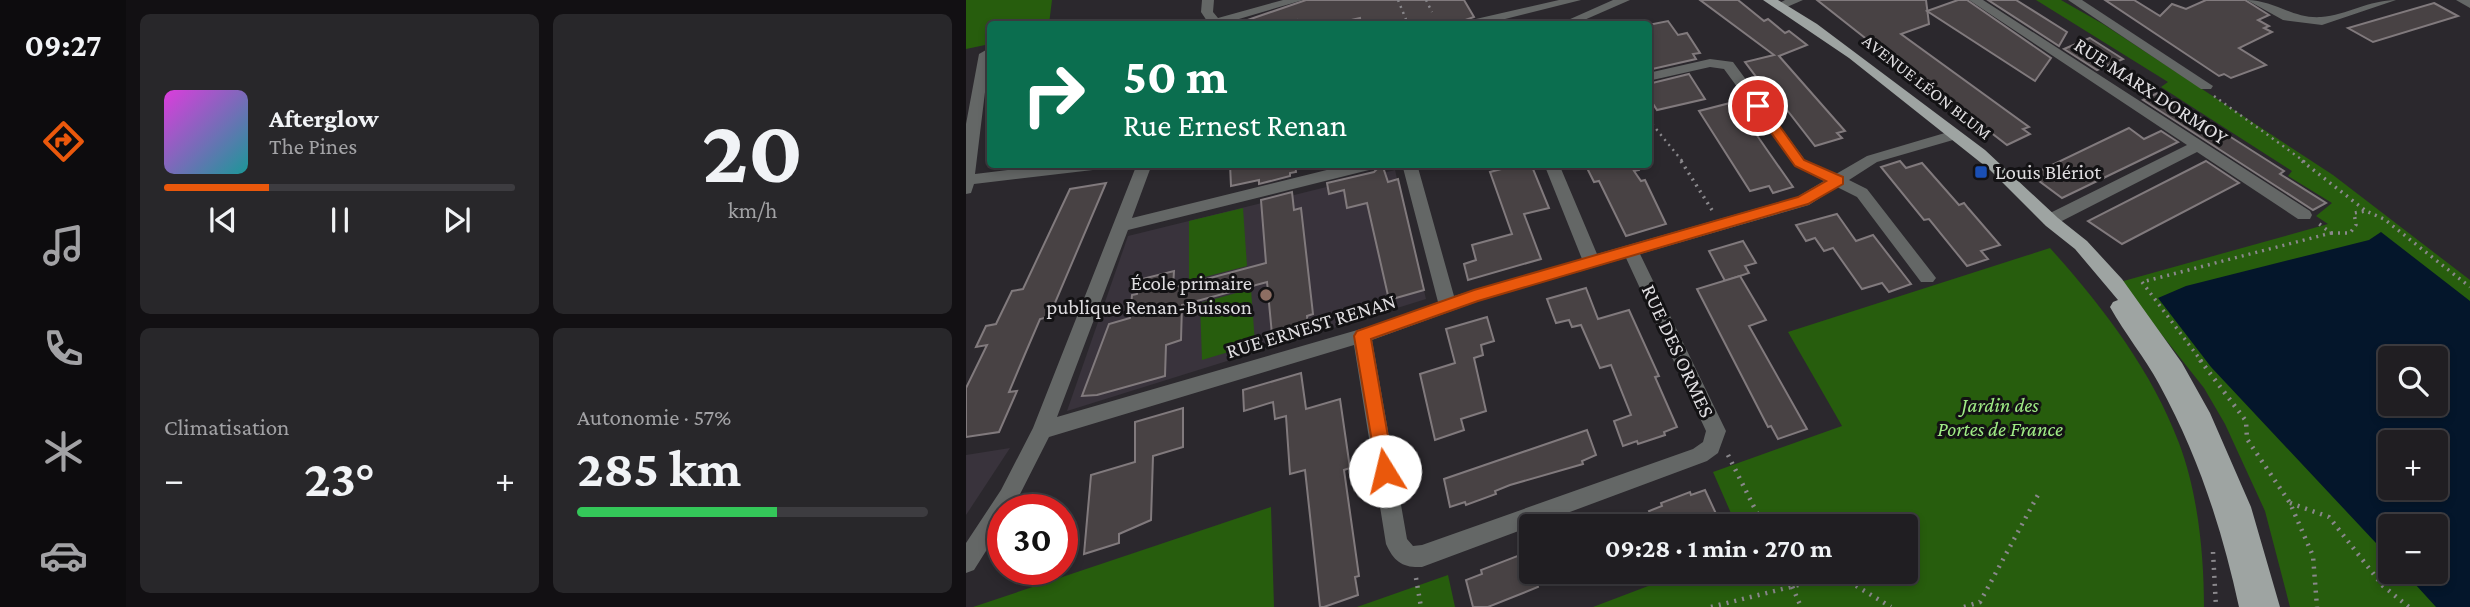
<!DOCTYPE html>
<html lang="fr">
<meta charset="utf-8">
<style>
:root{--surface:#201e22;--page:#28272a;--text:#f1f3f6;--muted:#a2a2a5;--line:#3d3c40;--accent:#ea580c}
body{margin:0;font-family:"Crimson Pro",serif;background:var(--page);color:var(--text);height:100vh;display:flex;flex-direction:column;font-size:26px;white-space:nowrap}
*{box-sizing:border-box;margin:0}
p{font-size:23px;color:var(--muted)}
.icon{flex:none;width:38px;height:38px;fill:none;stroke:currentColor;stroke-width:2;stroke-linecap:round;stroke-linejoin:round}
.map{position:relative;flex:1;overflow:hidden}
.side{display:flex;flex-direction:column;gap:14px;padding:14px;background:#121013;width:840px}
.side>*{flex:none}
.hud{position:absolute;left:21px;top:21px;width:665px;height:147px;border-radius:7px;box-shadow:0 4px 10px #0003,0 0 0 2px var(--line);background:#0b6e4f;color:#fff;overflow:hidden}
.tools{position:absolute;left:1412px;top:346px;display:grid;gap:14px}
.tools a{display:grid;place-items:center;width:70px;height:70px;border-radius:7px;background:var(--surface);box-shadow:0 4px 10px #0003,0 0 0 2px var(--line);font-size:35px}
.speed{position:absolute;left:21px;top:494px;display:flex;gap:14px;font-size:35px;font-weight:700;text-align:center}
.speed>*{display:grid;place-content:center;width:91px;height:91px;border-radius:50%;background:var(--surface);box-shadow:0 4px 10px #0003,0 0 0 2px var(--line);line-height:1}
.speed .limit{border:10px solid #d22;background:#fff;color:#111}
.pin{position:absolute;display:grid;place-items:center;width:60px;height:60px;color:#fff;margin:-30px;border:4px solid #fff;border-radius:50%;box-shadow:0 2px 7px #0007}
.me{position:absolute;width:77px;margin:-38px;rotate:351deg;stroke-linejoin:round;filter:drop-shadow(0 0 5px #0008)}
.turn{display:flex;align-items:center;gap:24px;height:147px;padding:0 21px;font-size:32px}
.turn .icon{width:91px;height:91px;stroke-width:2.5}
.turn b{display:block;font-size:49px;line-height:60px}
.big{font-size:52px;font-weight:700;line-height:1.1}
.side .card{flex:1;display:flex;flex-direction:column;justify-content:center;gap:10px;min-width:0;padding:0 24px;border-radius:10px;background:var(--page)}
.side .dial{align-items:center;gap:0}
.dial b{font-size:91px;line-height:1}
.song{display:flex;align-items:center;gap:21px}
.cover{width:84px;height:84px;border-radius:10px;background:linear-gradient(135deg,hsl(300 70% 55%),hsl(180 70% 35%))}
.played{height:7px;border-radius:4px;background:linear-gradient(90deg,var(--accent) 30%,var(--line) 30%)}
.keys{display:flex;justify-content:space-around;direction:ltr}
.heat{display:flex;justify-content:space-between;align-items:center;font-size:38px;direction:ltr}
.charge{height:10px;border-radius:5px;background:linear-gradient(90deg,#34c759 57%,var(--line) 0)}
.side .tiles{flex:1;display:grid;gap:14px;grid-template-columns:repeat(2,1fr)}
.trip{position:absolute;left:553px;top:514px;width:399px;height:70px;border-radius:7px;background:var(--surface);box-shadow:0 4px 10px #0003,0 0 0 2px var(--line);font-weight:700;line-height:70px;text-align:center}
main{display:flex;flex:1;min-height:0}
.dock{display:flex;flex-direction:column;width:126px;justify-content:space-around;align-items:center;background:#0d0c0e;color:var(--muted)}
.dock .icon{width:49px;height:49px}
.dock .active{color:var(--accent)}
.dock b{font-size:32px;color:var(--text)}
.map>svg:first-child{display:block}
</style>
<main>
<nav class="dock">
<b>09:27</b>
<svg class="icon active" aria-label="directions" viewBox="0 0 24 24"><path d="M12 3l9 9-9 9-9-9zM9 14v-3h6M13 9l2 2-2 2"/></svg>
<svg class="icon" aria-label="music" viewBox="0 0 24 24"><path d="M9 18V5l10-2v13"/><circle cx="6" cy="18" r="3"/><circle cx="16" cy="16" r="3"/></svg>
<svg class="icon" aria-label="phone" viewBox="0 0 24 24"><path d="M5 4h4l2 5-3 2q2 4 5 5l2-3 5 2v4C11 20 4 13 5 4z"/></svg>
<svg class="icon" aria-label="climate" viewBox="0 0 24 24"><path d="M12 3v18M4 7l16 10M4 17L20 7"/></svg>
<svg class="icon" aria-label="car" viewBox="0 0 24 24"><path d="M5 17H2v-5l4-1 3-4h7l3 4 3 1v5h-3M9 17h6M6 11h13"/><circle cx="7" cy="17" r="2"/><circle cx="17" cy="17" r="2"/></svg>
</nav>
<section class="side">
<div class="tiles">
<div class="card">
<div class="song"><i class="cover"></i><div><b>Afterglow</b><p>The Pines</p></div></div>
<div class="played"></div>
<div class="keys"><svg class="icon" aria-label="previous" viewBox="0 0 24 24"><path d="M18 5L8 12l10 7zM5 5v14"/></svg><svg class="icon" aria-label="pause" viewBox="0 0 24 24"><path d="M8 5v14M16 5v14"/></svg><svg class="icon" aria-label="next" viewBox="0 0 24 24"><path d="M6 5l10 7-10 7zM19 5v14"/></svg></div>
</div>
<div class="card dial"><b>20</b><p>km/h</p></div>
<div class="card"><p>Climatisation</p>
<div class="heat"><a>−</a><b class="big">23°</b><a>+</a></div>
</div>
<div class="card"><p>Autonomie · 57%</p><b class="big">285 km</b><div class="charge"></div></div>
</div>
</section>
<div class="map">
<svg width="1504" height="607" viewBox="0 0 1504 607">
<rect width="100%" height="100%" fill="#2b282d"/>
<g fill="#39333c">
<polygon points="429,170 460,299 101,411 162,236"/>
<polygon points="44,448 0,515 0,455"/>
</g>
<g fill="#275d0d" fill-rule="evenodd">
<polygon points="0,0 86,0 83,24 24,24 24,44 0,49"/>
<path d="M1070 0H1095L1137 24 1367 175 1504 280V607H1324L1299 511 1259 424 1238 388 1154 282 1362 224 1350 216 1366 203 1322 176 1326 171 1195 87 1202 82ZM1424 359H1470V404H1424ZM1424 443H1470V488H1424ZM1424 527H1470V572H1424Z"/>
<polygon points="277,208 281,266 223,281 223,221"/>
<path d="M1084 248C1136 306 1185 369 1213 443 1232 493 1238 555 1238 607H627L719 572H940V527H771L747 472 876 426 822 332Z"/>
<polygon points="285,289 289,344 236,360 234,303"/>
<polygon points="305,507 308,607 7,607"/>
<polygon points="482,575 489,607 391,607"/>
</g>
<path fill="#04162b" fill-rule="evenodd" d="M1415 232 1504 301V607H1470L1438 572H1470V527H1424V558L1245 367 1192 298 1220 286 1403 240ZM1424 359H1470V404H1424ZM1424 443H1470V488H1424Z"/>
<g fill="#484244" stroke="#817a7d" stroke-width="2">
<polygon points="340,0 498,0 508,17 488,24 395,24 394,18 368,24 333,24 331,20 315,24 270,24"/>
<polygon points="734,0 772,0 798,21 802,19 819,33 823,31 841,45 813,56 879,131 871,133 876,138 849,146 821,110 816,111 779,62 808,55"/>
<polygon points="851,0 960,0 963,24 935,34 1063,127 1057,129 1064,134 1041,145 969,89 965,90"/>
<polygon points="992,0 1001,0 1085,58 1069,81 961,11"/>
<polygon points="1022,0 1050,0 1101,32 1093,46"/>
<polygon points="1139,0 1168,0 1194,16 1206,4 1220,9 1240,0 1279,0 1303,15 1292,20 1303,26 1298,28 1306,32 1273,48 1300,65 1265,78 1258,74 1253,76"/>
<polygon points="1468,3 1492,16 1407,42 1382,28"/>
<polygon points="702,21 712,35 721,33 734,53 727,54 730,59 682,70 682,25"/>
<polygon points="1124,38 1157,59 1131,70 1098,49"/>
<polygon points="723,74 739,99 691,110 682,96 682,84"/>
<polygon points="1194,92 1318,171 1314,174 1360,203 1347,210 1177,100"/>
<polygon points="768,102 799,147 827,187 807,193 803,186 784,191 733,111"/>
<polygon points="1163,128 1178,139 1195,131 1212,142 1096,198 1065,175"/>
<polygon points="934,161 940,168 956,163 993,205 998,203 1002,208 1034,245 1015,251 1022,259 1001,266 963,219 958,220 915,167"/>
<polygon points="1240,161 1273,183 1156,244 1122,221"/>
<polygon points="264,164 329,164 330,172 324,173 324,176 293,184 293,180 265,186"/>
<polygon points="416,164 422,182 432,179 458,290 423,300 401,203 381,208 378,190 363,194 361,183 408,172"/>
<polygon points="542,164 565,164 583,208 558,214 575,259 502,280 498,264 510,260 506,245 546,234 524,172 543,167"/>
<polygon points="619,164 672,164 673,170 668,171 675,181 679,180 700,224 660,236 633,181 628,182"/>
<polygon points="140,183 83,317 74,319 59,354 43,392 51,391 33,432 0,437 0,388 21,345 10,347 20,326 30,324 46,291 57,289 104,189"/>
<polygon points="326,192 328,210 335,208 347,314 341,316 343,334 307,345 301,282 216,305 215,340 200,345 199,376 131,395 116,396 143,324 164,318 166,295 171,294 172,280 208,271 207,288 300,263 295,200"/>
<polygon points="871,214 890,241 907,235 945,284 923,292 916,283 896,289 867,248 858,251 849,238 840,241 830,225"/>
<polygon points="777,241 790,263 779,266 783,273 759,281 743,251"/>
<polygon points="774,276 800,320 783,326 841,429 812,439 805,426 802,427 731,289"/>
<polygon points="620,288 632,319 663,310 693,376 689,377 711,427 698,432 699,435 672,444 671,441 657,446 648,421 665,415 645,365 634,368 615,325 606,327 603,320 590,323 581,299"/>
<polygon points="521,317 528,341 515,345 517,355 508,358 520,411 495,419 498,430 469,440 454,374 489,363 480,329"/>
<polygon points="335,373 340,409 374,399 384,468 378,470 393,576 389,577 392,595 358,607 354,607 339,470 324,474 320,416 309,419 307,402 278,411 277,390"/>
<polygon points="217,408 217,447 187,456 185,520 153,534 153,543 118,554 125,475 169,462 169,422"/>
<polygon points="621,430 630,455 616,461 617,464 544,485 529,491 530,494 500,505 499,502 484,507 478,479"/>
<polygon points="739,490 752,518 730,527 689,527 683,511 696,506 695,503 724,492 725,495"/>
<polygon points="562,552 565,572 568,572 572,587 522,607 507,607 500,580 516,574 515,570"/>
</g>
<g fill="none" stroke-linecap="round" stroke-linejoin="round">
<g stroke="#8a888c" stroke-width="2.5" stroke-dasharray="2 4.5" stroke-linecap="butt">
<polyline points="432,0 441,22"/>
<polyline points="460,0 466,12"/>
<polyline points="1248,96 1339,162"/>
<polyline points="682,119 717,162"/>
</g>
<g stroke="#8a888c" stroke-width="3.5" stroke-dasharray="2 5" stroke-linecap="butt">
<polyline points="715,161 746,210"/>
<polyline points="1336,161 1400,211"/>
<polyline points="1365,233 1384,233 1390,225 1388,213 1400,211 1418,219 1504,287"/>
<polyline points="1236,362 1176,282 1365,233 1352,223"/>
</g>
<g stroke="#8a888c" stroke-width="4.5" stroke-dasharray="2 6" stroke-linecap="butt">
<polyline points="1234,360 1280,421 1281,439 1324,503 1347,556 1351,607"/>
<polyline points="762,455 798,527"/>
<polyline points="1324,503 1363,517 1417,586 1443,607"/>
<polyline points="1247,552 1250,607"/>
<polyline points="820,572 835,607"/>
<polyline points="450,578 455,607"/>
<polyline points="745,607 872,575 925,607"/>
<polyline points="998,607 1014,602 1073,493"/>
</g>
<g fill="#646766" fill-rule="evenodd">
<polygon points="236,0 248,0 247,12 252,18 317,0 337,0 256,24 238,24 241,21 235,12"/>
<polygon points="593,0 615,0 519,24 499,24 501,21"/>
<polygon points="647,0 664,0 609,24 593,24"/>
<polygon points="819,0 837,0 814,10 808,6"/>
<polygon points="1003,0 1017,0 1344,211 1346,215 1344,219 1332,219 1231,152 1090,224 1078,224 1076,220 1078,216 1221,145"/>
<polygon points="1102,0 1116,0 1247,86 1245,89 1235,89"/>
<path d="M1281 0C1307 0 1328 19 1355 17 1381 15 1403 0 1430 0L1356 25 1317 20Z"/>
<polygon points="1490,0 1504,0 1504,8"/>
<polygon points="20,50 24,51 9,174 91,164 146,164 144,168 8,184 5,193 0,194 0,124 13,54"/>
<path d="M744 59 767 62 839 160 870 174 901 156 989 130 996 135 994 138 911 162 883 180 901 189 967 274 970 278 967 282H955L891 197 871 187 843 205 674 254 760 431 752 453 741 461 456 567C437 568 428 562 420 544L388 345 83 437 49 504 46 509H37V524L8 570 0 573V543L35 490 67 428 171 164H186L166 218 385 164H414L407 169 162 230 91 417 419 322 472 302 436 164H451L488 296 616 259 578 164H593L631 254 831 197 858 181 829 166 758 69 744 67 682 81V73ZM660 258 740 431 737 442 727 449 456 545 447 546 441 539 406 340 513 301Z"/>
</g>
<path fill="#9ea4a2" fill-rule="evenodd" d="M797 0H812L851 24 1019 150 1092 218 1121 241 1156 279 1216 363 1244 413 1285 507 1314 607H1273C1256 529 1232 455 1193 384 1179 358 1159 334 1144 307L1147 302 1152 300 1109 249 1080 226 1024 170 883 58Z"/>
</g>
<polygon fill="#ea580c" stroke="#983908" stroke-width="2" points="792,102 797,103 838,160 877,177 877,184 842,204 512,301 405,339 428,471 425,477 419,479 412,477 388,336 391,331 508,290 832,197 860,181 829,166 786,106"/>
<rect fill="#1a4fb4" stroke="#131214" stroke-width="2.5" x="1008" y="165" width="14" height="14" rx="3.5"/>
<circle fill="#8d6e63" stroke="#131214" stroke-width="2.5" cx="300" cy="295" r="7"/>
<g text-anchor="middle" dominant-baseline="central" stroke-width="6" stroke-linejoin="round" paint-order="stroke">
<g font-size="18" fill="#dfdde0" stroke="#131214">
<text transform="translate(961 87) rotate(38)">AVENUE LÉON BLUM</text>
</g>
<g font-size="21" fill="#dfdde0" stroke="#131214">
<text transform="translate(1185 91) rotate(33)">RUE MARX DORMOY</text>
<text transform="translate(345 326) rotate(-17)">RUE ERNEST RENAN</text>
<text transform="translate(712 351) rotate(65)">RUE DES ORMES</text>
</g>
<g font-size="21" fill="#dfdde0" stroke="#131214" text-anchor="start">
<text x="1029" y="172">Louis Blériot</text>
<text x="286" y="283" text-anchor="end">École primaire<tspan x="286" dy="24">publique Renan-Buisson</tspan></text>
</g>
<g font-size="21" font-style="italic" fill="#9feb85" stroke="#131214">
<text x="1034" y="405">Jardin des<tspan x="1034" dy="24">Portes de France</tspan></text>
</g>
</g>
</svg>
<div class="tools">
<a><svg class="icon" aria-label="search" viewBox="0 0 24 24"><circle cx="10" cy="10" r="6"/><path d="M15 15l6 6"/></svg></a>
<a>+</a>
<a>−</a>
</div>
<div class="speed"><div class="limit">30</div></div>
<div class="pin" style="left:792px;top:106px;background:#d93025"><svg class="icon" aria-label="arrive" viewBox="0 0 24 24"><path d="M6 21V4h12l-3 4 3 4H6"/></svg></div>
<svg class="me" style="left:419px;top:471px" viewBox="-20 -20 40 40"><circle r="19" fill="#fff"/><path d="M0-13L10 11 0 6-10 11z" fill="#ea580c"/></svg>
<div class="trip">09:28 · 1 min · 270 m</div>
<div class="hud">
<div class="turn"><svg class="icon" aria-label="right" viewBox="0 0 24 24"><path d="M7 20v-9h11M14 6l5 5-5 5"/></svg><div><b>50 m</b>Rue Ernest Renan</div></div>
</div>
</div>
</main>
